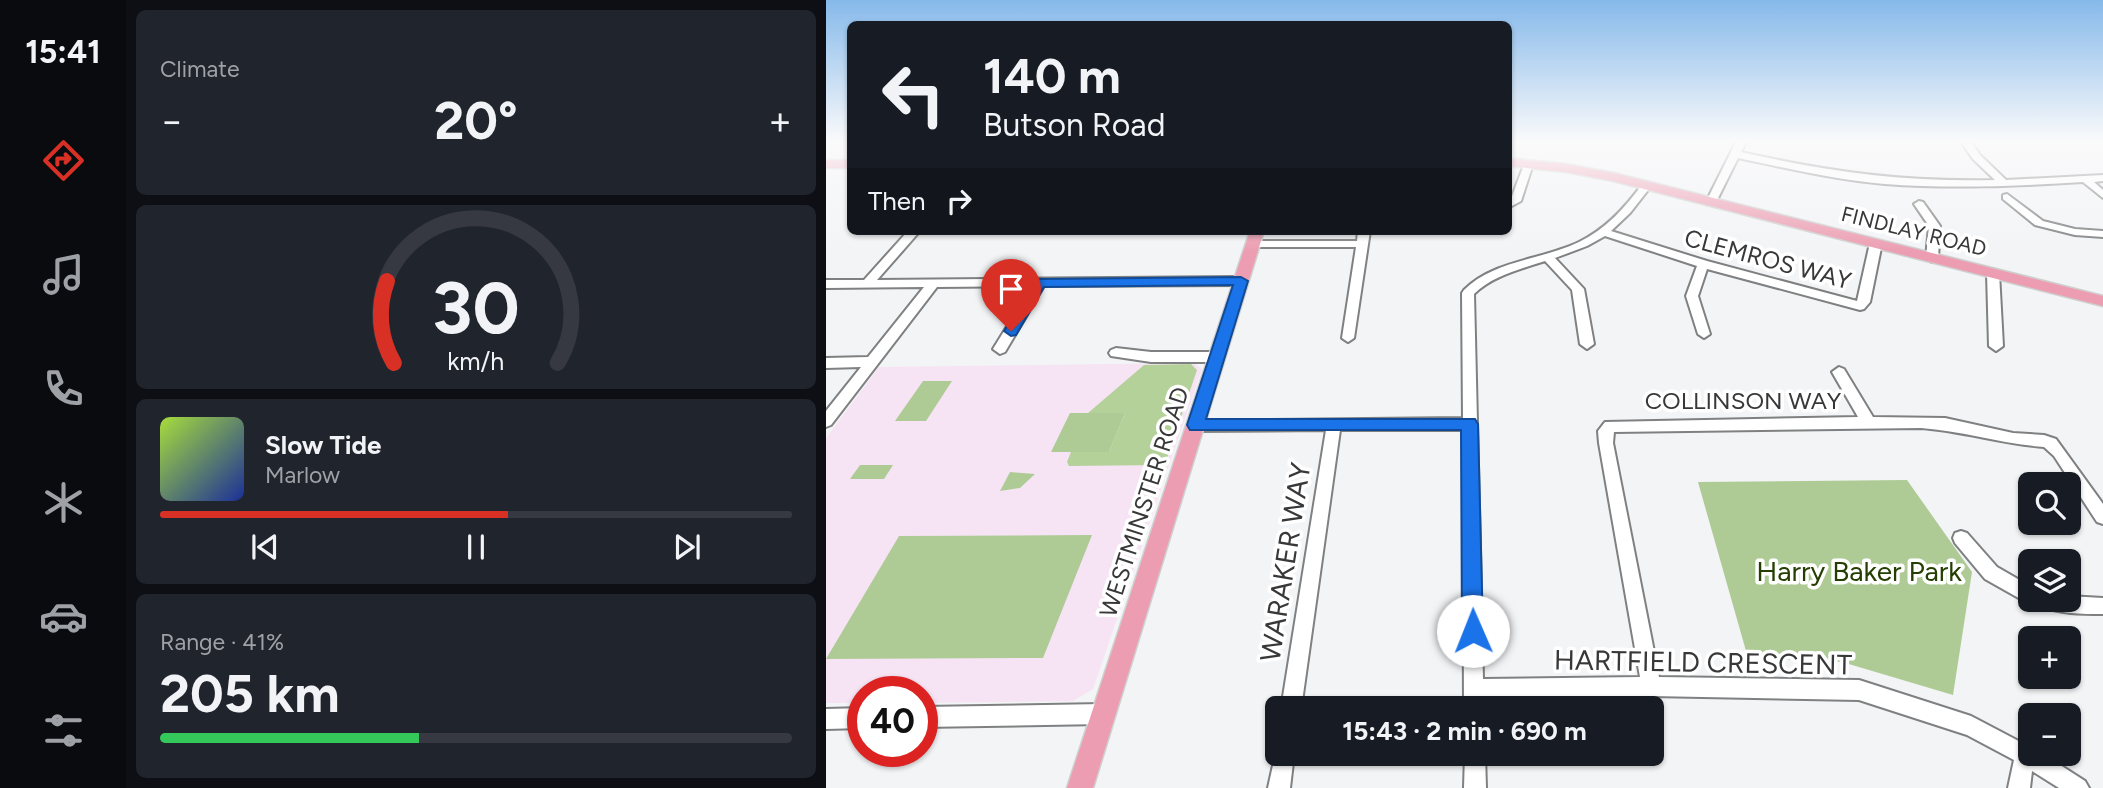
<!DOCTYPE html>
<meta charset="utf-8">
<style>
:root{--surface:#171b24;--page:#20242c;--text:#f1f3f6;--muted:#9ea1a6;--line:#363941;--accent:#d93025}
body{margin:0;font-family:Figtree,sans-serif;background:var(--page);color:var(--text);height:100vh;display:flex;flex-direction:column;font-size:26px;white-space:nowrap}
*{box-sizing:border-box;margin:0}
p{font-size:23px;color:var(--muted)}
.icon{flex:none;width:38px;height:38px;fill:none;stroke:currentColor;stroke-width:2;stroke-linecap:round;stroke-linejoin:round}
.map{position:relative;flex:1;overflow:hidden}
.panel{display:flex;flex-direction:column;gap:10px;padding:10px;background:#0d0f14;width:700px}
.panel>*{flex:none}
.top-card{position:absolute;left:21px;top:21px;width:665px;height:214px;border-radius:10px;box-shadow:0 2px 5px #0004;background:#171b24;color:var(--text);overflow:hidden}
.tools{position:absolute;left:1192px;top:472px;display:grid;gap:14px}
.tools a{display:grid;place-items:center;width:63px;height:63px;border-radius:10px;background:var(--surface);box-shadow:0 2px 5px #0004;font-size:35px}
.speed{position:absolute;left:21px;top:676px;display:flex;gap:14px;font-size:35px;font-weight:700;text-align:center}
.speed>*{display:grid;place-content:center;width:91px;height:91px;border-radius:50%;background:var(--surface);box-shadow:0 2px 5px #0004;line-height:1}
.speed .limit{border:10px solid #d22;background:#fff;color:#111}
.pin{position:absolute;display:grid;place-items:center;width:60px;height:60px;color:#fff;margin:-72px -30px;border-radius:50% 50% 50% 0;rotate:-45deg;box-shadow:0 0 7px #0007}
.pin .icon{rotate:45deg}
.me{position:absolute;width:77px;margin:-38px;rotate:359deg;stroke-linejoin:round;filter:drop-shadow(0 0 5px #0008)}
.turn{display:flex;align-items:center;gap:24px;height:147px;padding:0 21px;font-size:32px}
.turn .icon{width:91px;height:91px;stroke-width:2.5}
.turn b{display:block;font-size:49px;line-height:60px}
.then{display:flex;align-items:center;height:66px;padding:0 21px;background:#0003;gap:14px;font-size:26px}
.big{font-size:52px;font-weight:700;line-height:1.1}
.panel .card{flex:1;display:flex;flex-direction:column;justify-content:center;gap:10px;min-width:0;padding:0 24px;border-radius:10px;background:var(--page)}
.panel .dial{align-items:center;gap:0}
.dial svg{height:182px;overflow:visible;fill:none;stroke:var(--line);stroke-width:7;stroke-linecap:round;text-anchor:middle}
.dial text{fill:var(--text);stroke:none}
.song{display:flex;align-items:center;gap:21px}
.cover{width:84px;height:84px;border-radius:10px;background:linear-gradient(135deg,hsl(80 70% 55%),hsl(230 70% 35%))}
.played{height:7px;border-radius:4px;background:linear-gradient(90deg,var(--accent) 55%,var(--line) 55%)}
.keys{display:flex;justify-content:space-around;direction:ltr}
.heat{display:flex;justify-content:space-between;align-items:center;font-size:38px;direction:ltr}
.charge{height:10px;border-radius:5px;background:linear-gradient(90deg,#34c759 41%,var(--line) 0)}
.trip{position:absolute;left:439px;top:696px;width:399px;height:70px;border-radius:10px;background:var(--surface);box-shadow:0 2px 5px #0004;font-weight:700;line-height:70px;text-align:center}
main{display:flex;flex:1;min-height:0}
.tab-bar{display:flex;flex-direction:column;width:126px;justify-content:space-around;align-items:center;background:#090b0e;color:var(--muted)}
.tab-bar .icon{width:49px;height:49px}
.tab-bar .active{color:var(--accent)}
.tab-bar b{font-size:32px;color:var(--text)}
.map>svg:first-child{display:block}
</style>
<main>
<nav class="tab-bar">
<b>15:41</b>
<svg class="icon active" aria-label="directions" viewBox="0 0 24 24"><path d="M12 3l9 9-9 9-9-9zM9 14v-3h6M13 9l2 2-2 2"/></svg>
<svg class="icon" aria-label="music" viewBox="0 0 24 24"><path d="M9 18V5l10-2v13"/><circle cx="6" cy="18" r="3"/><circle cx="16" cy="16" r="3"/></svg>
<svg class="icon" aria-label="phone" viewBox="0 0 24 24"><path d="M5 4h4l2 5-3 2q2 4 5 5l2-3 5 2v4C11 20 4 13 5 4z"/></svg>
<svg class="icon" aria-label="climate" viewBox="0 0 24 24"><path d="M12 3v18M4 7l16 10M4 17L20 7"/></svg>
<svg class="icon" aria-label="car" viewBox="0 0 24 24"><path d="M5 17H2v-5l4-1 3-4h7l3 4 3 1v5h-3M9 17h6M6 11h13"/><circle cx="7" cy="17" r="2"/><circle cx="17" cy="17" r="2"/></svg>
<svg class="icon" aria-label="filters" viewBox="0 0 24 24"><path d="M4 7h16M4 17h16"/><circle cx="9" cy="7" r="2"/><circle cx="15" cy="17" r="2"/></svg>
</nav>
<section class="panel">
<div class="card"><p>Climate</p>
<div class="heat"><a>−</a><b class="big">20°</b><a>+</a></div>
</div>
<div class="card dial"><svg viewBox="0 0 100 80">
<path d="M14 69A42 42 0 1 1 86 69"/>
<path d="M14 69A42 42 0 0 1 11 33" stroke="#d93025"/>
<text x="50" y="56" font-size="32" font-weight="700">30</text>
<text x="50" y="72" font-size="11">km/h</text>
</svg></div>
<div class="card">
<div class="song"><i class="cover"></i><div><b>Slow Tide</b><p>Marlow</p></div></div>
<div class="played"></div>
<div class="keys"><svg class="icon" aria-label="previous" viewBox="0 0 24 24"><path d="M18 5L8 12l10 7zM5 5v14"/></svg><svg class="icon" aria-label="pause" viewBox="0 0 24 24"><path d="M8 5v14M16 5v14"/></svg><svg class="icon" aria-label="next" viewBox="0 0 24 24"><path d="M6 5l10 7-10 7zM19 5v14"/></svg></div>
</div>
<div class="card"><p>Range · 41%</p><b class="big">205 km</b><div class="charge"></div></div>
</section>
<div class="map">
<svg width="1277" height="788" viewBox="0 0 1277 788">
<rect width="100%" height="100%" fill="#f3f4f6"/>
<polygon fill="#f6e4f4" points="368,363 376,369 267,689 247,701 96,703 96,691 37,691 37,703 0,703 0,438 53,367"/>
<g fill="#aecb95">
<polygon points="97,381 126,381 100,421 69,421"/>
<polygon points="244,413 299,413 283,452 225,452"/>
<polygon points="34,465 67,465 58,479 24,479"/>
<polygon points="184,472 209,474 194,488 174,491"/>
<polygon points="1081,480 1146,572 1127,695 1016,662 922,658 872,482"/>
<polygon points="266,535 217,658 0,659 73,536"/>
</g>
<polygon fill="#b4d19a" points="365,364 371,370 340,461 336,465 243,466 241,462 245,452 283,452 299,413 262,413 318,365"/>
<g fill="none" stroke-linecap="round" stroke-linejoin="round">
<defs>
<g id="minor">
<path d="M910 142H920L915 152C1004 172 1078 182 1169 180L1147 159 1135 142H1145L1154 155 1180 180 1277 175V181L1268 182 1277 190V198L1257 182C1191 186 1125 189 1059 184 1010 180 960 168 912 158L890 202 885 205 881 204 880 202Z"/>
<polygon points="699,162 707,164 695,201 682,208 682,201 685,199"/>
<path d="M821 182 826 185 804 213 785 231 881 261 1031 301 1044 243 1050 240 1054 241 1056 243 1044 302 1038 309 1034 310 881 269 872 296 884 334 878 338 872 334 860 296 871 266 779 236 761 246 729 258 758 289 768 344 761 349 754 344 746 290 719 261C695 269 666 276 648 294L657 679 814 677 773 443 772 431 779 422 1032 417 1006 372 1013 367 1018 369 1047 417 1119 418 1187 433 1218 435 1230 439 1277 504V524L1271 522 1228 456 1218 447C1176 444 1137 431 1095 428L788 432 787 443 833 677 1033 680 1145 716 1204 747V754H1217L1259 781 1263 788H1233L1206 771 1204 788H1182L1188 760 1141 735 1033 700 825 696 658 698V709H638L637 430H514L475 709H455L500 430 369 431 364 429 362 425 364 421 637 418 636 293 638 290C668 260 716 260 753 242 780 229 800 207 817 183Z"/>
<polygon points="1181,194 1217,221 1249,229 1277,231 1277,237 1249,235 1209,225 1177,199 1177,195"/>
<polygon points="1093,201 1097,202 1114,226 1112,258 1106,262 1100,258 1103,226 1088,204"/>
<polygon points="82,231 94,231 51,280 415,277 421,281 415,285 218,286 179,352 174,354 167,349 206,286 111,287 5,425 0,427 0,411 35,367 0,368 0,358 42,357 98,287 0,288 0,280 38,280"/>
<polygon points="532,231 544,231 528,338 522,342 516,338 530,247 427,247 421,244 427,241 531,241"/>
<polygon points="1167,269 1173,273 1177,346 1170,351 1163,346 1161,273"/>
<polygon points="290,348 325,352 391,352 398,357 391,362 325,362 285,356 283,353 285,350"/>
<path d="M1135 531 1141 533 1171 567 1204 586V600H1242V596L1277 598V614C1255 614 1234 614 1213 606L1210 600 1204 603 1198 601 1159 579 1129 543 1127 538 1129 533Z"/>
<polygon points="277,704 284,707 287,714 284,721 277,724 96,727 96,707"/>
<polygon points="37,708 37,728 0,729 0,709"/>
<polygon points="451,747 452,754 468,754 464,788 442,788"/>
<polygon points="639,754 659,754 660,788 638,788"/>
</g>
<g id="major">
<polygon points="682,158 740,164 788,173 1277,296 1277,306 787,181 740,172 682,166"/>
<rect x="0" y="160" width="24" height="8"/>
<polygon points="424,231 438,231 267,788 241,788"/>
</g>
</defs>
<use href="#minor" stroke="#7f8081" stroke-width="4"/>
<use href="#major" stroke="#cfcfcf" stroke-width="3"/>
<use href="#minor" fill="#fff" fill-rule="evenodd"/>
<use href="#major" fill="#ec9db1" fill-rule="evenodd"/>
</g>
<linearGradient id="sky" x2="0" y2="1"><stop stop-color="#86b9ea"/><stop offset="0.56" stop-color="#fafafb"/><stop offset="1" stop-color="#fafafb" stop-opacity="0"/></linearGradient>
<rect width="1277" height="252" fill="url(#sky)"/>
<polygon fill="#1a73e8" stroke="#114b97" stroke-width="2" points="415,277 422,281 380,419 649,419 652,424 657,631 654,638 647,641 639,638 636,631 635,430 364,430 361,425 407,285 218,287 190,335 185,336 178,331 209,280 214,279"/>
<g text-anchor="middle" dominant-baseline="central" stroke-width="7" stroke-linejoin="round" paint-order="stroke">
<g font-size="21" fill="#383839" stroke="#fff">
<text transform="translate(1088 231) rotate(14)">FINDLAY ROAD</text>
</g>
<g font-size="24" fill="#383839" stroke="#fff">
<text transform="translate(942 259) rotate(15)">CLEMROS WAY</text>
<text x="917" y="400">COLLINSON WAY</text>
<text transform="translate(318 502) rotate(-72)">WESTMINSTER ROAD</text>
</g>
<g font-size="28" fill="#383839" stroke="#fff">
<text transform="translate(459 562) rotate(-81)">WARAKER WAY</text>
<text transform="translate(877 662) rotate(1)">HARTFIELD CRESCENT</text>
</g>
<g font-size="28" fill="#253e01" stroke="#fff">
<text x="1033" y="571">Harry Baker Park</text>
</g>
</g>
</svg>
<div class="tools">
<a><svg class="icon" aria-label="search" viewBox="0 0 24 24"><circle cx="10" cy="10" r="6"/><path d="M15 15l6 6"/></svg></a>
<a><svg class="icon" aria-label="layers" viewBox="0 0 24 24"><path d="M12 4l9 5-9 5-9-5zM3 14l9 5 9-5"/></svg></a>
<a>+</a>
<a>−</a>
</div>
<div class="speed"><div class="limit">40</div></div>
<div class="pin" style="left:185px;top:331px;background:#d93025"><svg class="icon" aria-label="arrive" viewBox="0 0 24 24"><path d="M6 21V4h12l-3 4 3 4H6"/></svg></div>
<svg class="me" style="left:647px;top:631px" viewBox="-20 -20 40 40"><circle r="19" fill="#fff"/><path d="M0-13L10 11 0 6-10 11z" fill="#1a73e8"/></svg>
<div class="trip">15:43 · 2 min · 690 m</div>
<div class="top-card">
<div class="turn"><svg class="icon" aria-label="left" viewBox="0 0 24 24"><path d="M17 20v-9H6M10 6l-5 5 5 5"/></svg><div><b>140 m</b>Butson Road</div></div>
<div class="then">Then<svg class="icon" aria-label="right" viewBox="0 0 24 24"><path d="M7 20v-9h11M14 6l5 5-5 5"/></svg></div>
</div>
</div>
</main>
